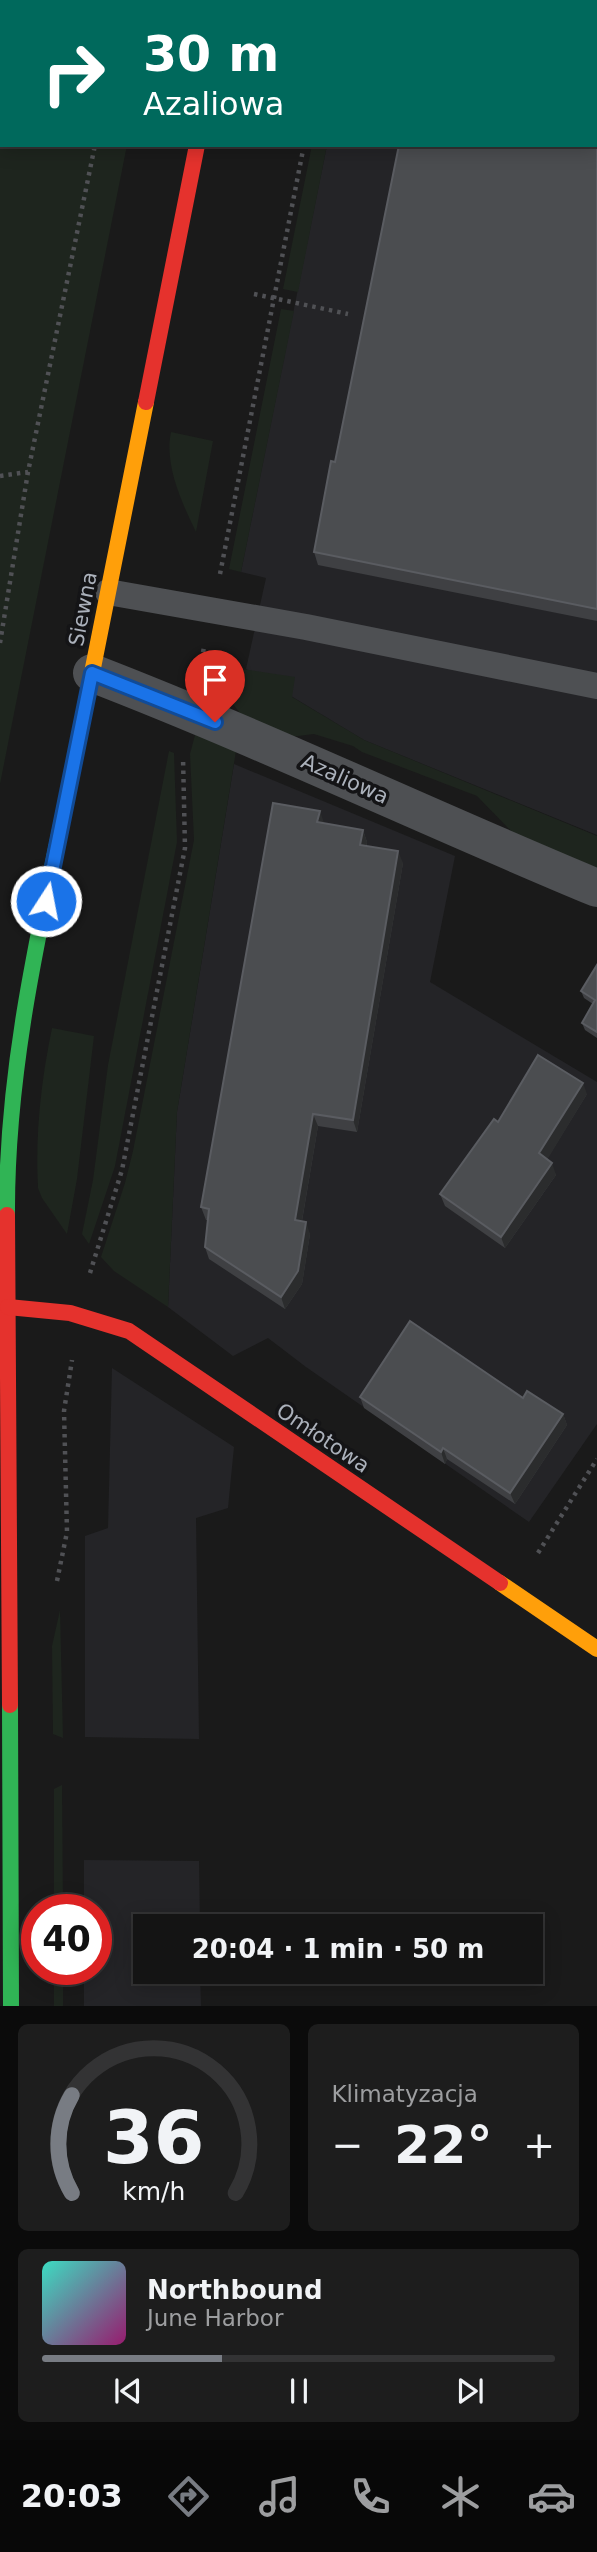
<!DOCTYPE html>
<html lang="pl">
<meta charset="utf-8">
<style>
:root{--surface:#141414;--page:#1d1d1d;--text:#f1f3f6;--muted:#9d9ea0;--line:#333334;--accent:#787c83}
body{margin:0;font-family:"DejaVu Sans",sans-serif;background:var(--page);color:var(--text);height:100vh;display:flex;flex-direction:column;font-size:26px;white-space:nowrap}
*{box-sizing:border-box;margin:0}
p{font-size:23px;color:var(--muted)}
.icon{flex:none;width:38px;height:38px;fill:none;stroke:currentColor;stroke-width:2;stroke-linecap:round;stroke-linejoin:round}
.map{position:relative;height:2006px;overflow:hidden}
.details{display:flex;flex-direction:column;gap:18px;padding:18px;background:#0b0b0b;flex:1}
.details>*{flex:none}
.banner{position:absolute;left:0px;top:0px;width:598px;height:147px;box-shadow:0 4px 18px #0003,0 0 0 2px var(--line);background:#00695c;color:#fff;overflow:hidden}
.speed{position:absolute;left:21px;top:1894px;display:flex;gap:14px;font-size:35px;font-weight:700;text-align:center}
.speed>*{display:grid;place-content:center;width:91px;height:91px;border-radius:50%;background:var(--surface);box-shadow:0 4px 18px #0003,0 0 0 2px var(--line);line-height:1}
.speed .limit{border:10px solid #d22;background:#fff;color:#111}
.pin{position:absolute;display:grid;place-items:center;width:60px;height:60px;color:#fff;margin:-72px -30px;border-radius:50% 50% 50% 0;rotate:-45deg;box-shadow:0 0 7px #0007}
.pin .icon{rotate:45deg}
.me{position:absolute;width:77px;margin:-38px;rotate:11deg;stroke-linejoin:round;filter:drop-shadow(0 0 5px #0008)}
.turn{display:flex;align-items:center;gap:24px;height:147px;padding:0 28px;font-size:32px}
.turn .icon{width:91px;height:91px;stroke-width:2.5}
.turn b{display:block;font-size:49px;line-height:60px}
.big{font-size:52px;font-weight:700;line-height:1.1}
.details .widget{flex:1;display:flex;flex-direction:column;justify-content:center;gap:10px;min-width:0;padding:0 24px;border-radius:10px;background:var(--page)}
.details .dial{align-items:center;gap:0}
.dial svg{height:182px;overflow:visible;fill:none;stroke:var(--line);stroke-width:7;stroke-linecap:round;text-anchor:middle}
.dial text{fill:var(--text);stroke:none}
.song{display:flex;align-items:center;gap:21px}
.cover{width:84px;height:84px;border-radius:10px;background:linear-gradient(135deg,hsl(170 70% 55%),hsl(320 70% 35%))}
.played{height:7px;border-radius:4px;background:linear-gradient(90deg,var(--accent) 35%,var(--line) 35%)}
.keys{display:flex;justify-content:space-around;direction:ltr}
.heat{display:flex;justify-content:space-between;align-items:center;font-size:38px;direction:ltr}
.details .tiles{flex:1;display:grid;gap:18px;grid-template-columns:1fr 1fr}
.widget:last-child{grid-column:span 2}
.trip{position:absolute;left:133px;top:1914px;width:410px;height:70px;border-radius:0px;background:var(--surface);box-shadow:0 4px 18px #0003,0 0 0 2px var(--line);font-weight:700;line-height:70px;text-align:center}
.menu{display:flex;height:112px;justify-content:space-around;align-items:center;background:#080808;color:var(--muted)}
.menu .icon{width:49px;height:49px}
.menu .active{color:var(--accent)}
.menu b{font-size:32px;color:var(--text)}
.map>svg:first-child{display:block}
</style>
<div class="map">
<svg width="597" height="2006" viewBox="0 0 597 2006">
<rect width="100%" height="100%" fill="#1a1a1a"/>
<g fill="#242427">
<polygon points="357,0 597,0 597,835 364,740 246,669 266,578 241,572 327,145 597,145 597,2"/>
<polygon points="234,764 455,856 430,982 597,1082 597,1424 529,1522 306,1367 268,1338 233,1356 168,1307 177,1112"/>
<polygon points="112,1368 234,1447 228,1508 196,1518 199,1739 85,1737 85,1536 108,1528"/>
<polygon points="84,1860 199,1861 200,1927 145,1927 145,1972 200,1972 201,2006 84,2006 84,1969 96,1969 96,1909 84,1909"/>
</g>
<g fill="#1e251e">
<polygon points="0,0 156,0 2,2 2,145 127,145 0,784"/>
<polygon points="312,145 327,145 298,292 283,289"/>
<polygon points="281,309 294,311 241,572 229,569"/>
<path d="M171 432 213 441 196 532C182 503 164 465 171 432Z"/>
<polygon points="242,669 295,677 292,697 364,740 597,836 597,868 513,833 477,796 362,752 353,746 314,734 282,738 257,727 239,712 231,701 231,673"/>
<polygon points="195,735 236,751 177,1112 168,1307 114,1271 101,1257 125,1183 133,1151 194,840 190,754"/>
<polygon points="169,751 174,753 177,842 115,1166 89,1244 82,1234 93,1180 108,1065"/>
<path d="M52 1028 94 1036 77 1179 67 1234 42 1198 38 1188C35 1134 41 1081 52 1028Z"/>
<polygon points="60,1610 63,1738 53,1734 52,1646"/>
<polygon points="62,1785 63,1909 54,1909 54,1789"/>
<rect x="54" y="1969" width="9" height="37"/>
</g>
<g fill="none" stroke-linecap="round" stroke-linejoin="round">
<g stroke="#505155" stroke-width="4.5" stroke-dasharray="3.5 5" stroke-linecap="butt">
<polyline points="125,2 125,0"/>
<polyline points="333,2 334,0"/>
<polyline points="254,294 348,314"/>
<polyline points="0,476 28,472"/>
<polyline points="220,574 304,145"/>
<polyline points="0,643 28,472 95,145"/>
<polyline points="200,669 204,647"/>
<polyline points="90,1273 122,1170 185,848 183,757"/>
<polyline points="538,1553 597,1459"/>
<polyline points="57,1581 67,1532 64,1411 72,1360"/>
</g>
<polyline stroke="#4e5053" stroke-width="26" points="108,592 306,627 597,686"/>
<path stroke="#4e5053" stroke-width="38" d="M92 673C263 739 428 818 597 888"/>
<g stroke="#30b455" stroke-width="16">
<path d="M7 1215C6 1058 45 906 76 753"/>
<polyline points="10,1705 11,2006"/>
</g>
<g stroke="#ff9f0a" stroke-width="16">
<polyline points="76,753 146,402"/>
<polyline points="500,1583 597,1649"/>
</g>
<g stroke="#e5322d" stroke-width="16">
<polyline points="226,0 226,2"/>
<polyline points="146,402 197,145"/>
<polyline points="7,1215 10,1705"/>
<polyline points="8,1307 70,1313 129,1331 500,1583"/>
</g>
</g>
<g fill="#3f4043">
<polygon points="597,0 597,621 318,565 314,552 335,462"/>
<polygon points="324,823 363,830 367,842 367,846 403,863 357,1132 318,1126 302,1221 310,1234 302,1284 285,1309 209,1259 205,1247 208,1220 206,1220 201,1207"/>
<polygon points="597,965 597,1038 585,1030 582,1023 593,1004 584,998 581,991"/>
<polygon points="587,1094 547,1159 556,1175 505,1248 445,1206 440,1194 498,1122"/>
<polygon points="360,1397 523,1398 563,1414 567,1425 515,1504 447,1459 445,1464 364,1408"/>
</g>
<g fill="#2b2c2d">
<polygon points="320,811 324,823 317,822"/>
<polygon points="363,830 367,842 365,857 360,845"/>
<polygon points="398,851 403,863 357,1132 353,1120"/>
<polygon points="583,1083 587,1094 544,1165 539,1153"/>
<polygon points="313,1114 318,1126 300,1232 295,1220"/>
<polygon points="552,1163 556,1175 505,1248 501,1237"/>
<polygon points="306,1222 310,1234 302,1284 285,1309 281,1297"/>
<polygon points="563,1414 567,1425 515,1504 510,1493"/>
<polygon points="443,1448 447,1459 445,1464 441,1452"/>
</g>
<g fill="#4b4d50" stroke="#5a5c61" stroke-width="2">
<polygon points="428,0 597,0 597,609 314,552 331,461 335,462 399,145 597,145 597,2 428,2"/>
<polygon points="273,803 320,811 317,822 363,830 360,845 398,851 353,1120 313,1114 295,1220 306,1222 298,1271 281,1297 205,1247 209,1209 201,1207"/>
<polygon points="597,965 597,1032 582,1023 595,1000 581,991"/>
<polygon points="538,1055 583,1083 539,1153 552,1163 501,1237 440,1194 494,1119 498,1122"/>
<polygon points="410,1321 523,1398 527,1391 563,1414 510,1493 443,1448 441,1452 360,1397"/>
</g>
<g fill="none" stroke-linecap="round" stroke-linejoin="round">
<defs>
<polyline id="route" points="46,901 92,673 215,722"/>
</defs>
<use href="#route" stroke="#114b97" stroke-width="18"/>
<use href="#route" stroke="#1a73e8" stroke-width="12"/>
</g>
<g text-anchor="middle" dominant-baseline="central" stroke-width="7" stroke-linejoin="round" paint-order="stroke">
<g font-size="21" fill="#abb1bb" stroke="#141416">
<text transform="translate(83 609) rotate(-79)">Siewna</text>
<text transform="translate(345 779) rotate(24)">Azaliowa</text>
<text transform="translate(323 1438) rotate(34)">Omłotowa</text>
</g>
</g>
</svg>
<div class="speed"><div class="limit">40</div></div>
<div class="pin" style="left:215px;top:722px;background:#d93025"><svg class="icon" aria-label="arrive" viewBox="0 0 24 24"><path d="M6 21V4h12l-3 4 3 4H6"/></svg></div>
<svg class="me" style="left:46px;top:901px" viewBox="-20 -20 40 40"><circle r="17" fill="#1a73e8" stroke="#fff" stroke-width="3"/><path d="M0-11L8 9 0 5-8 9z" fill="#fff"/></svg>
<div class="trip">20:04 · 1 min · 50 m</div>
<div class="banner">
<div class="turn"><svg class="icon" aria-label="right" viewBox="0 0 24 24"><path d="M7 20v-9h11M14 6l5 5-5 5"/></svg><div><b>30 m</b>Azaliowa</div></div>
</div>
</div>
<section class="details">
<div class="tiles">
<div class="widget dial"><svg viewBox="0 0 100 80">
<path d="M14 69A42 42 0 1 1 86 69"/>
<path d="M14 69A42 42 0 0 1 14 26" stroke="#787c83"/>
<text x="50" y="56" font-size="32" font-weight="700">36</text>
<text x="50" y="72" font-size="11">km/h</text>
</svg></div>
<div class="widget"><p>Klimatyzacja</p>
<div class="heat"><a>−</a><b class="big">22°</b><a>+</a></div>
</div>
<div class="widget">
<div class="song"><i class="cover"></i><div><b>Northbound</b><p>June Harbor</p></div></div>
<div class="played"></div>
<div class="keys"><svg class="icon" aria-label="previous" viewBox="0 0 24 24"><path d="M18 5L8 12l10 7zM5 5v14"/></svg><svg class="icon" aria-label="pause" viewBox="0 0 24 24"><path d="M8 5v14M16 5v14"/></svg><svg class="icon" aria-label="next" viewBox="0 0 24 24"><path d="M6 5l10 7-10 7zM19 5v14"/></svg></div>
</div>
</div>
</section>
<nav class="menu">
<b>20:03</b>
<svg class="icon active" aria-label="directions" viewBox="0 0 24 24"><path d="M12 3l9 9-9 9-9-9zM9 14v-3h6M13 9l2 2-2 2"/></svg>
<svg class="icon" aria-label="music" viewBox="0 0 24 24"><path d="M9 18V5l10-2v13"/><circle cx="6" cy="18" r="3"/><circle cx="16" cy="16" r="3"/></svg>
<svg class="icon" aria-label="phone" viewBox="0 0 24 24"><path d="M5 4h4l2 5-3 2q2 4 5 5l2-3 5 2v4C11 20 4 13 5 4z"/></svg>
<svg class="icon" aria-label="climate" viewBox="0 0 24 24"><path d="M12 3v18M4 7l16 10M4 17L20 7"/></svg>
<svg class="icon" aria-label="car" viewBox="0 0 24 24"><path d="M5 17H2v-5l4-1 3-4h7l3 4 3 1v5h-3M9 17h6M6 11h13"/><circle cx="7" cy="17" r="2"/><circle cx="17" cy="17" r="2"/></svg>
</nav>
